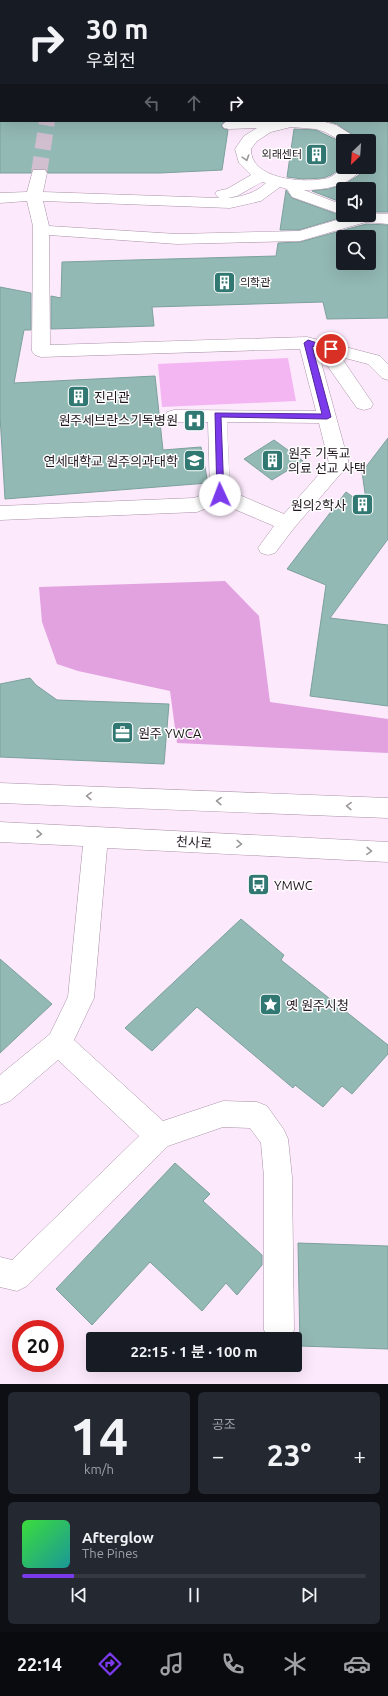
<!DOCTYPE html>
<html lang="ko">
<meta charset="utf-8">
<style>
:root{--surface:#171b24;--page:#242831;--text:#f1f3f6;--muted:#9ea1a6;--line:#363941;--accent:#7c3aed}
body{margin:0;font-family:Ubuntu,"Noto Sans KR",sans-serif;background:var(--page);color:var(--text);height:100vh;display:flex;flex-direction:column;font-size:15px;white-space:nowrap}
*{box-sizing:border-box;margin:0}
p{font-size:13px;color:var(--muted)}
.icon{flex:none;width:22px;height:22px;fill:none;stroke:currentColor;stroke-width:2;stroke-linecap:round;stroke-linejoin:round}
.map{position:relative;height:1384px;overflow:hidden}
.sheet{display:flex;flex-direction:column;gap:8px;padding:8px;background:#0d0f14;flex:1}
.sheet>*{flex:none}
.banner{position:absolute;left:0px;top:0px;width:388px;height:122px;box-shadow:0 4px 16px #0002;background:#171b24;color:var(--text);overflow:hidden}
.needle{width:26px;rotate:205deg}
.tools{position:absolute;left:336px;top:134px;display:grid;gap:8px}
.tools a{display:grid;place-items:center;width:40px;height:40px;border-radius:4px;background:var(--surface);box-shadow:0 4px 16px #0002;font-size:20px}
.speed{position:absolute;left:12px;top:1320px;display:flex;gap:8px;font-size:20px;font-weight:700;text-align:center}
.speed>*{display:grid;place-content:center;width:52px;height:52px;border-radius:50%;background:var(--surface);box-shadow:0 4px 16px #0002;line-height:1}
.speed .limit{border:6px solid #d22;background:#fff;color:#111}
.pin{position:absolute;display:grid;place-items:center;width:34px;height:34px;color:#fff;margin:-17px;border:2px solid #fff;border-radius:50%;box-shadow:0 1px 4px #0007}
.me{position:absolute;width:44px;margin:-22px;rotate:358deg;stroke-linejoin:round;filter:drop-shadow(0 0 3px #0008)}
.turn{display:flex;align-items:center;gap:14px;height:84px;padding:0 20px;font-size:18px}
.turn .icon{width:52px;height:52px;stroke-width:2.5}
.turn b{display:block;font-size:28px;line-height:34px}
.lanes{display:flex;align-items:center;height:38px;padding:0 20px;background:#0003;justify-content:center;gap:20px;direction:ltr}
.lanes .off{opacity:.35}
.big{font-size:30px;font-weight:600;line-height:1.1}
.sheet .card{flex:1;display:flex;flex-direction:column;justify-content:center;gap:6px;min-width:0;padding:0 14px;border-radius:6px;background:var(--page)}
.sheet .dial{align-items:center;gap:0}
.dial b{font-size:52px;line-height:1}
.song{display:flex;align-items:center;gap:12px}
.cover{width:48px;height:48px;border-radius:6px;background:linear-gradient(135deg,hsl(120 70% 55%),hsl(180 70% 35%))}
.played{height:4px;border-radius:2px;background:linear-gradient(90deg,var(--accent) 15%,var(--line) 15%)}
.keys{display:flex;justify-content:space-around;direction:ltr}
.heat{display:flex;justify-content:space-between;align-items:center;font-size:22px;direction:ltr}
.sheet .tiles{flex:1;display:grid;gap:8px;grid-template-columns:1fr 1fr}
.card:last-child{grid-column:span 2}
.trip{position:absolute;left:86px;top:1332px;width:216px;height:40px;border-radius:4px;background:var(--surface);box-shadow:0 4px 16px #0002;font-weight:600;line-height:40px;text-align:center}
.tabs{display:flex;height:64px;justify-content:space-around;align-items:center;background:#090b0e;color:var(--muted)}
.tabs .icon{width:28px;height:28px}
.tabs .selected{color:var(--accent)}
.tabs b{font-size:18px;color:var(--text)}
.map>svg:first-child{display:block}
</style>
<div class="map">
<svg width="388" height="1384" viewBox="0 0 388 1384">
<rect width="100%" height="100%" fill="#fde9fc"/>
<polygon fill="#f4b6f2" points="288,358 296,401 162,407 158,364"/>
<polygon fill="#e2a2e0" points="225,581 259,616 270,702 388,719 388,753 177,743 170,691 78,671 57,664 42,622 39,587"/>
<g fill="#93b9b4" stroke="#7ca19c" fill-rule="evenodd">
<polygon points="0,121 225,121 221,126 224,129 228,130 222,170 160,173 48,173 45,168 33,168 31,173 0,173"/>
<polygon points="327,121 388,121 388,212 369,212 369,189 343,189 343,203 312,191 329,189 345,184 359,175 364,167 369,167 369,141 361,141 337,124"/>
<polygon points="294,129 316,130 343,143 343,167 331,175 323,178 303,179 287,177"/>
<polygon points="286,190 292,198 342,216 349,215 299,230 280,230"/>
<path d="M366 224 388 225V318L327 319 323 302 152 307 154 326 51 329V296L61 298 62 262 276 256 278 243 300 242ZM343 237H369V263H343Z"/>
<polygon points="0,287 31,293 31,330 24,330 14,383 155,376 163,450 201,447 208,483 5,499 0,416"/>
<polygon points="388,438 388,539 330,618 388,625 388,706 310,696 326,585 287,569 346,492 367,507 362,472"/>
<polygon points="274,440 303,461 272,480 244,459"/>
<polygon points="30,678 36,685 57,700 169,704 164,764 0,757 0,684"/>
<polygon points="241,919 284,955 281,960 388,1045 388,1054 352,1094 342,1086 323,1107 295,1085 293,1088 197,1007 152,1051 125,1028"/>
<polygon points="0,959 52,1004 0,1053"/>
<polygon points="175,1163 210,1194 203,1201 262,1255 262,1265 237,1295 226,1283 202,1311 150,1262 92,1325 56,1289"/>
<polygon points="298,1243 388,1246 388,1349 300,1346"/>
</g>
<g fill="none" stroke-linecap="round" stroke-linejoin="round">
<polyline stroke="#d1bfd0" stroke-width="16" stroke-dasharray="16 8" stroke-linecap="butt" points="39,173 47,121"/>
<defs>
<g id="minor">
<rect x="92" y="0" width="14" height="1"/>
<path d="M227 121H321L336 125 357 138 360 141 343 142 325 132 316 129 291 127 271 132 257 141 251 149C250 179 302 183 323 179 332 178 337 172 344 168 349 165 357 167 363 167 350 186 325 190 304 190L343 205V215L292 197 287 189 280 187 261 201 230 208 43 201 49 226 177 234 299 231 354 215H369V213L388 214V224L366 222 300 241 177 244 49 235 50 345 307 337 380 356 388 364V380L382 378 368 364 341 357 373 404 371 408 364 410 357 408 324 361 323 353 318 351 349 464 294 528 275 553 268 555 261 553 258 548 274 526 220 503 197 512 0 520V506L194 498 210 492 208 422H174L167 420 165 416 167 412 174 410 316 411 300 349 41 357 35 355 32 351 33 226 27 201 0 203V193L27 192 33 170H45L47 173 43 192 219 198 215 194 217 191 227 189 251 175 239 163 235 149 244 136 257 128 229 129 224 128 222 125ZM262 182 266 183C255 193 244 196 230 198H228L237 196ZM227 422 319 423 329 463 284 514 230 491Z"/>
<polygon points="0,783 388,798 388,818 0,803"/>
<polygon points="0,822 388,842 388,862 107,848 94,998 74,1040 163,1121 223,1101 257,1102 267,1106 284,1130 288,1139 292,1177 294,1330 290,1339 268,1339 264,1330 264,1177 261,1143 250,1128 223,1127 168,1146 27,1286 17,1291 0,1287 0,1257 12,1260 139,1136 58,1060 10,1101 0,1105 0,1075 50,1034 68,997 83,846 0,842"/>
</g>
</defs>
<use href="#minor" stroke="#a992a8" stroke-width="1"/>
<use href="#minor" fill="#fff" fill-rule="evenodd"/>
</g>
<defs><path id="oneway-chevron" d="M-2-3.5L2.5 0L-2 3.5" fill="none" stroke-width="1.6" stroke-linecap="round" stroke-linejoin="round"/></defs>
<g stroke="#9b979a">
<use href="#oneway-chevron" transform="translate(246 158) rotate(72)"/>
<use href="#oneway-chevron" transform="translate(89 796) rotate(-178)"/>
<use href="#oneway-chevron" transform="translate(219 801) rotate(-178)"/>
<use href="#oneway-chevron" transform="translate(349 806) rotate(-178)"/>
<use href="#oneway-chevron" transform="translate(39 834) rotate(3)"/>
<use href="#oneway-chevron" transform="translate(239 844) rotate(3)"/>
<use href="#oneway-chevron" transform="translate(369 851) rotate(3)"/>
</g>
<polygon fill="#7c3aed" stroke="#51269a" points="308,340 335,349 331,351 312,346 331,417 327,419 221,417 224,495 220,498 217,497 215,413 322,414 304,343"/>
<defs>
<symbol id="building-square" viewBox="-11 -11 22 22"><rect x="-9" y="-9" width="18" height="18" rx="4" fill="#317872" stroke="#fefefe"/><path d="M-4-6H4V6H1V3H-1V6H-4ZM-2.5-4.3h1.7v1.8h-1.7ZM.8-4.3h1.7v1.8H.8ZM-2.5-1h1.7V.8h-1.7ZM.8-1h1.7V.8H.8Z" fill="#fff"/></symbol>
<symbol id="hospital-square" viewBox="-11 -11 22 22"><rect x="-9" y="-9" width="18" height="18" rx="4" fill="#317872" stroke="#fefefe"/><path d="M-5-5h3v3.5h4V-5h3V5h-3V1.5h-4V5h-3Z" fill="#fff"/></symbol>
<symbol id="university-square" viewBox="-11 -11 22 22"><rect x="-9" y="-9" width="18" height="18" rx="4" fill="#317872" stroke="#fefefe"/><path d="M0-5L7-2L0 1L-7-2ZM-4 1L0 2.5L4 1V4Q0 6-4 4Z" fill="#fff"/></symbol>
<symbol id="office-square" viewBox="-11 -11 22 22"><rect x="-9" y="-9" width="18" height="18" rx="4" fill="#317872" stroke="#fefefe"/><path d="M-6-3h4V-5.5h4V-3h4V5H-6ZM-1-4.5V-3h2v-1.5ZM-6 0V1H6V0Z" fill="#fff"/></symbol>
<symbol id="bus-square" viewBox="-11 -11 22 22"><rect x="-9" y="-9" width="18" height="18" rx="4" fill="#317872" stroke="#fefefe"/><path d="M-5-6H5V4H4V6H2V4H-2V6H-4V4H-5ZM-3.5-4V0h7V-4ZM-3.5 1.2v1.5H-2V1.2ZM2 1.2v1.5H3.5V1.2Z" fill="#fff"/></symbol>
<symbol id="sight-square" viewBox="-11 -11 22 22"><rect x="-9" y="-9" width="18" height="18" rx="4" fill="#317872" stroke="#fefefe"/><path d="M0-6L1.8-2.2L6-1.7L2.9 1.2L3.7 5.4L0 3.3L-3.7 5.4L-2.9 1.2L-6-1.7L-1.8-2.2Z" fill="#fff"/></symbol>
</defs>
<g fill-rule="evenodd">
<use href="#building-square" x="304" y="142" width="25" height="25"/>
<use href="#building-square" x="212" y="270" width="25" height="25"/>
<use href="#building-square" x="66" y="384" width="25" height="25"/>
<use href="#hospital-square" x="182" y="408" width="25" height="25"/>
<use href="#building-square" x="260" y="448" width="25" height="25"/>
<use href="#university-square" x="182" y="448" width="25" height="25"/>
<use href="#building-square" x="350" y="492" width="25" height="25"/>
<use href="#office-square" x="110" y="720" width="25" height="25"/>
<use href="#bus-square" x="246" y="872" width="25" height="25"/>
<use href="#sight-square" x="258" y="992" width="25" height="25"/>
</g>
<g text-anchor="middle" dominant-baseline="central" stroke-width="3" stroke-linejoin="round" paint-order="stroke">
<g font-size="11" fill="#20171f" stroke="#fefefe" text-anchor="end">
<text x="302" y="154">외래센터</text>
<text x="240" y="282" text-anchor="start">의학관</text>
</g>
<g font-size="13" fill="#20171f" stroke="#fefefe" text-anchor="start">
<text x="94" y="397">진리관</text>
<text x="178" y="420" text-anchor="end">원주세브란스기독병원</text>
<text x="288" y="453">원주 기독교<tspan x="288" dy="15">의료 선교 사택</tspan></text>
<text x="178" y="461" text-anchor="end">연세대학교 원주의과대학</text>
<text x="346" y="505" text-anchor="end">원의2학사</text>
<text x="138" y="733">원주 YWCA</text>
<text x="274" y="885">YMWC</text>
<text x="286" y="1005">옛 원주시청</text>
</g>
<g font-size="13" fill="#20171f" stroke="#fefefe">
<text transform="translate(194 842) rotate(3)">천사로</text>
</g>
</g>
</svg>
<div class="tools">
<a><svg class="needle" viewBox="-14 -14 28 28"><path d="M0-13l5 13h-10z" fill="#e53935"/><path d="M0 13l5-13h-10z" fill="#9ea1a6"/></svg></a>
<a><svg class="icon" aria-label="sound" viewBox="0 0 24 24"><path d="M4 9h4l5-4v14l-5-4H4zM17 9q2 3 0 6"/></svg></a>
<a><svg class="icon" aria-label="search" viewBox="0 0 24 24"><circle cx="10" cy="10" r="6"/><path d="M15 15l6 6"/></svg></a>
</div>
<div class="speed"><div class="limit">20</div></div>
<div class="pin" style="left:331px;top:349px;background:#d93025"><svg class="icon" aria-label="arrive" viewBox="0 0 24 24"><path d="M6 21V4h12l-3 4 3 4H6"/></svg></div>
<svg class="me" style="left:220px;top:495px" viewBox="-20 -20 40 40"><circle r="19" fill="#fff"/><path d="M0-13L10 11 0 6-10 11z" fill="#7c3aed"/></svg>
<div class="trip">22:15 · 1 분 · 100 m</div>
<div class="banner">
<div class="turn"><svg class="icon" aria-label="right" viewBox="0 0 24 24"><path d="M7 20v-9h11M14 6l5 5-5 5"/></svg><div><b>30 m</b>우회전</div></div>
<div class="lanes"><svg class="icon off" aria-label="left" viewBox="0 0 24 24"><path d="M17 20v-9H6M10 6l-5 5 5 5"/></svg><svg class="icon off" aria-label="ahead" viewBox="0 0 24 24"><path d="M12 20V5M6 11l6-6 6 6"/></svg><svg class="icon" aria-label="right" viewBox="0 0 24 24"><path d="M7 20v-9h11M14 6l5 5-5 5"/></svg></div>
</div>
</div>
<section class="sheet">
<div class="tiles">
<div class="card dial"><b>14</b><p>km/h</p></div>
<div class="card"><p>공조</p>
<div class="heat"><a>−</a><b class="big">23°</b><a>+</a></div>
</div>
<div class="card">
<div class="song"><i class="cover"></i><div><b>Afterglow</b><p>The Pines</p></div></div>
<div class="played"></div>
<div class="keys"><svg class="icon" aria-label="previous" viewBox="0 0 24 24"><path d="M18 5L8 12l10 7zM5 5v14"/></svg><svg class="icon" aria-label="pause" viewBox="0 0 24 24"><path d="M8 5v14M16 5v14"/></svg><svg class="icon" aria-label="next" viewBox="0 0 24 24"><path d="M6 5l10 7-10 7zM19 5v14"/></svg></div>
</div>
</div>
</section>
<nav class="tabs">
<b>22:14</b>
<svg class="icon selected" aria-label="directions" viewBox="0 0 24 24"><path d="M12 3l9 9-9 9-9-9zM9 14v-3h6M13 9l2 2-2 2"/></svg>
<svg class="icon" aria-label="music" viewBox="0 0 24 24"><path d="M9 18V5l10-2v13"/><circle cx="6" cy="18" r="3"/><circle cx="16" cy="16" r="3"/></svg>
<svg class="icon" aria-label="phone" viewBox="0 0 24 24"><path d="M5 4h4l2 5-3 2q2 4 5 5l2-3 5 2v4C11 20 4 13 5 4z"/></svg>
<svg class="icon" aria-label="climate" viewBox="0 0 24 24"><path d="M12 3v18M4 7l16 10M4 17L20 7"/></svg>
<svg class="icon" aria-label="car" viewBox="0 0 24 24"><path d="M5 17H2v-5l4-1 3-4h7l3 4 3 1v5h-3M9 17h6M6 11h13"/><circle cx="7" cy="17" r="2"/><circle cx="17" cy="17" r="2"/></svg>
</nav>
